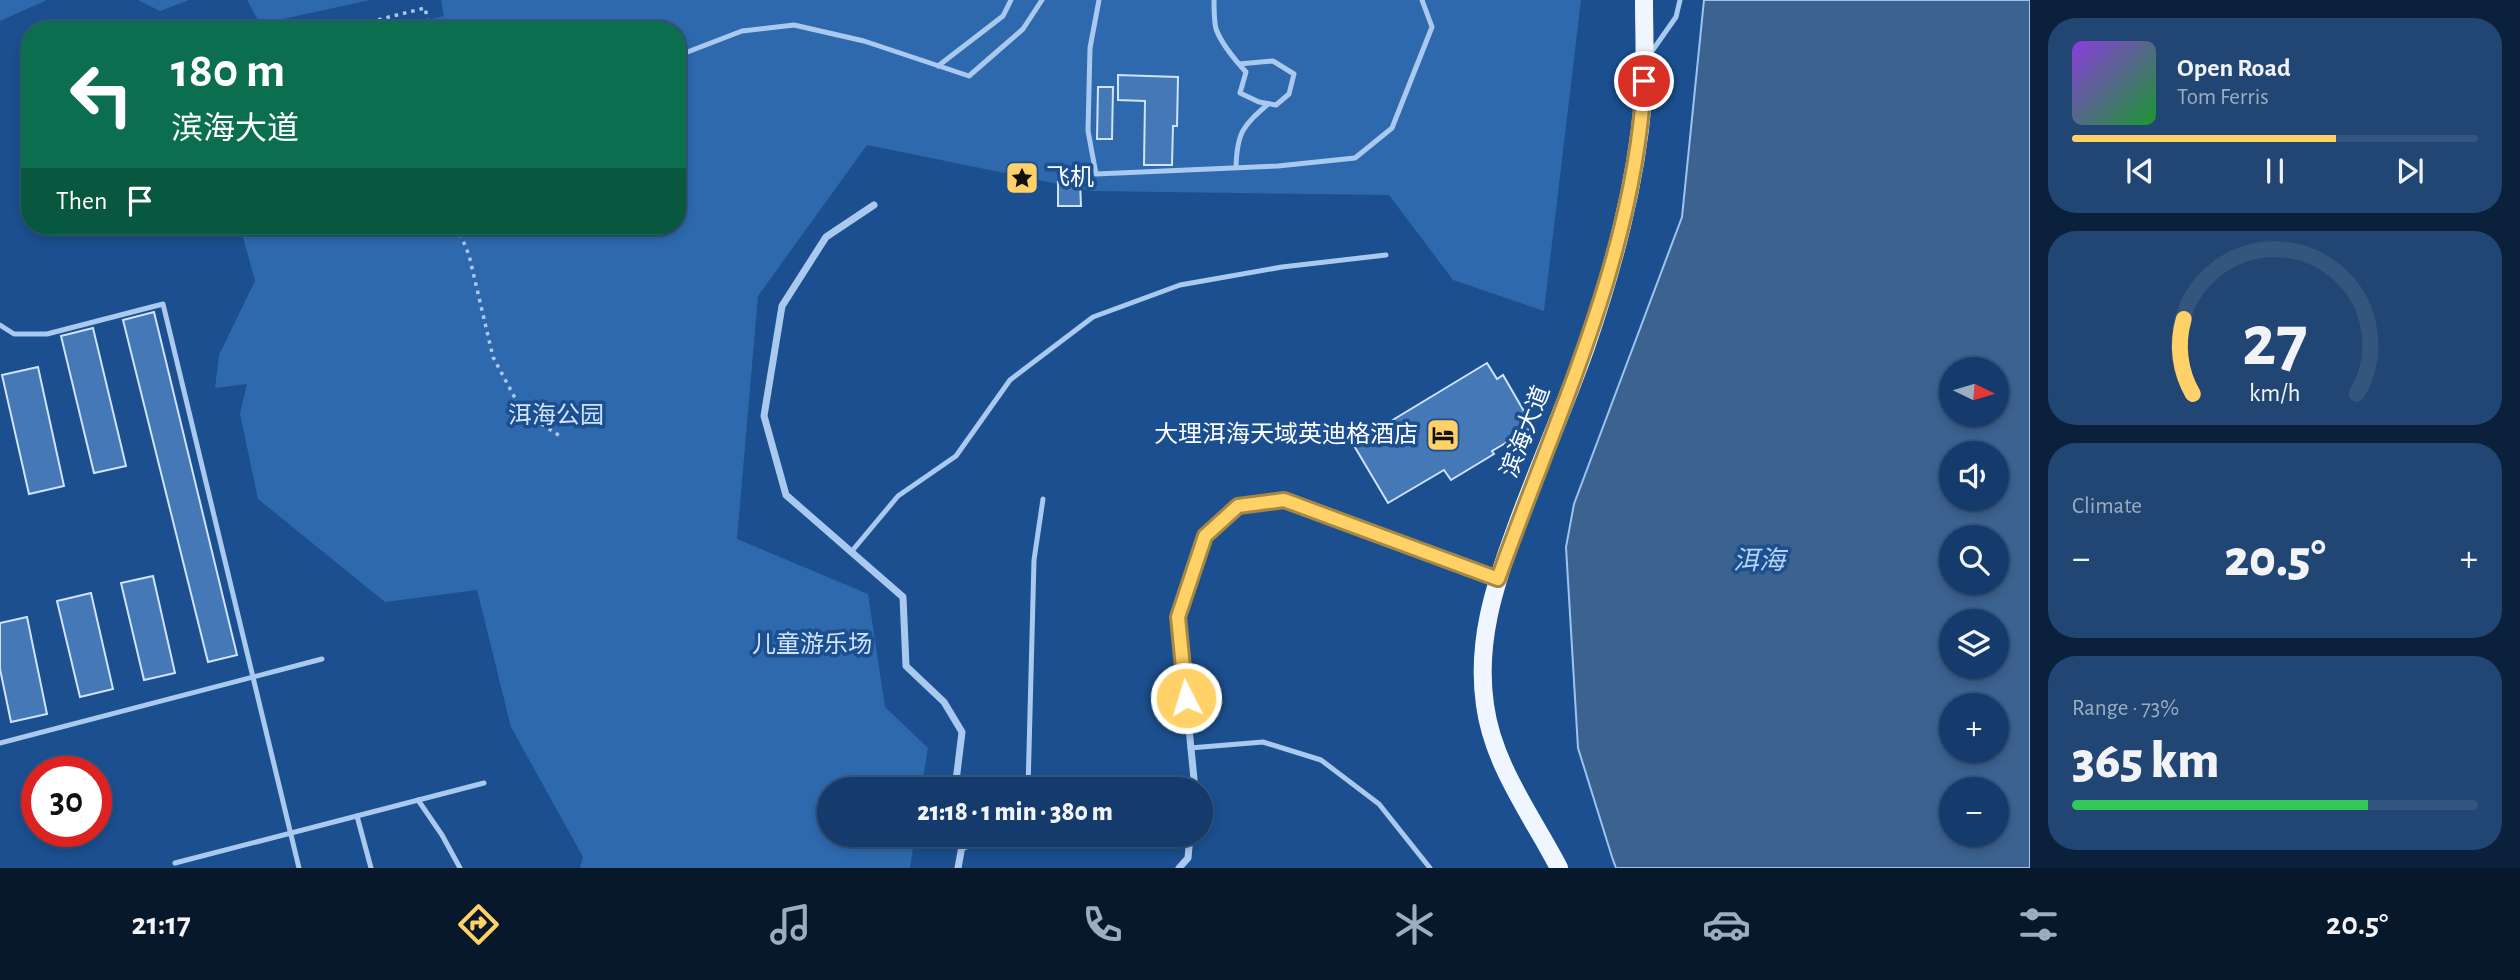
<!DOCTYPE html>
<meta charset="utf-8">
<style>
:root{--surface:#143b6b;--page:#214673;--text:#f1f3f6;--muted:#9dadc1;--line:#33557e;--accent:#ffd166}
body{margin:0;font-family:"Alegreya Sans","Noto Sans SC",sans-serif;background:var(--page);color:var(--text);height:100vh;display:flex;flex-direction:column;font-size:26px;white-space:nowrap}
*{box-sizing:border-box;margin:0}
p{font-size:23px;color:var(--muted)}
.icon{flex:none;width:38px;height:38px;fill:none;stroke:currentColor;stroke-width:2;stroke-linecap:round;stroke-linejoin:round}
.map{position:relative;flex:1;overflow:hidden}
.details{display:flex;flex-direction:column;gap:18px;padding:18px;background:#0b203b;width:490px}
.details>*{flex:none}
.hud{position:absolute;left:21px;top:21px;width:665px;height:214px;border-radius:28px;box-shadow:0 4px 10px #0003,0 0 0 2px var(--line);background:#0b6e4f;color:#fff;overflow:hidden}
.needle{width:46px;rotate:95deg}
.fabs{position:absolute;left:1939px;top:357px;display:grid;gap:14px}
.fabs a{display:grid;place-items:center;width:70px;height:70px;border-radius:50%;background:var(--surface);box-shadow:0 4px 10px #0003,0 0 0 2px var(--line);font-size:35px}
.speed{position:absolute;left:21px;top:756px;display:flex;gap:14px;font-size:35px;font-weight:700;text-align:center}
.speed>*{display:grid;place-content:center;width:91px;height:91px;border-radius:50%;background:var(--surface);box-shadow:0 4px 10px #0003,0 0 0 2px var(--line);line-height:1}
.speed .limit{border:10px solid #d22;background:#fff;color:#111}
.pin{position:absolute;display:grid;place-items:center;width:60px;height:60px;color:#fff;margin:-30px;border:4px solid #fff;border-radius:50%;box-shadow:0 2px 7px #0007}
.me{position:absolute;width:77px;margin:-38px;rotate:355deg;stroke-linejoin:round;filter:drop-shadow(0 0 5px #0008)}
.turn{display:flex;align-items:center;gap:24px;height:147px;padding:0 35px;font-size:32px}
.turn .icon{width:91px;height:91px;stroke-width:2.5}
.turn b{display:block;font-size:49px;line-height:60px}
.then{display:flex;align-items:center;height:66px;padding:0 35px;background:#0003;gap:14px;font-size:26px}
.big{font-size:52px;font-weight:800;line-height:1.1}
.details .tile{flex:1;display:flex;flex-direction:column;justify-content:center;gap:10px;min-width:0;padding:0 24px;border-radius:28px;background:var(--page)}
.details .dial{align-items:center;gap:0}
.dial svg{height:182px;overflow:visible;fill:none;stroke:var(--line);stroke-width:7;stroke-linecap:round;text-anchor:middle}
.dial text{fill:var(--text);stroke:none}
.song{display:flex;align-items:center;gap:21px}
.cover{width:84px;height:84px;border-radius:10px;background:linear-gradient(135deg,hsl(270 70% 55%),hsl(130 70% 35%))}
.played{height:7px;border-radius:4px;background:linear-gradient(90deg,var(--accent) 65%,var(--line) 65%)}
.keys{display:flex;justify-content:space-around;direction:ltr}
.heat{display:flex;justify-content:space-between;align-items:center;font-size:38px;direction:ltr}
.charge{height:10px;border-radius:5px;background:linear-gradient(90deg,#34c759 73%,var(--line) 0)}
.trip{position:absolute;left:817px;top:777px;width:396px;height:70px;border-radius:35px;background:var(--surface);box-shadow:0 4px 10px #0003,0 0 0 2px var(--line);font-weight:800;line-height:70px;text-align:center}
.tabs{display:flex;height:112px;justify-content:space-around;align-items:center;background:#08182b;color:var(--muted)}
.tabs .icon{width:49px;height:49px}
.tabs .current{color:var(--accent)}
.tabs b{font-size:32px;color:var(--text)}
main{display:flex;flex:1;min-height:0}
.map>svg:first-child{display:block}
</style>
<main>
<div class="map">
<svg width="2030" height="868" viewBox="0 0 2030 868">
<rect width="100%" height="100%" fill="#1b4f8f"/>
<g fill="#2e69ad">
<polygon points="0,0 47,0 0,21"/>
<polygon points="138,0 189,0 160,11"/>
<polygon points="247,0 370,0 260,24"/>
<polygon points="441,0 1581,0 1544,311 1453,280 1389,195 1092,191 867,145 758,296 737,539 868,594 885,707 928,748 921,789 830,789 830,835 915,835 910,868 580,868 583,857 511,727 477,590 385,602 258,499 240,414 247,384 215,388 219,355 255,281 240,226 677,226 677,30 384,30 444,16"/>
</g>
<path fill="#3c6290" stroke="#9cc4f0" stroke-width="2" fill-rule="evenodd" d="M1704 0H2030V868H1616L1612 857 1578 748 1566 547 1574 504 1682 217ZM1951 369H1997V415H1951ZM1997 453V499H1951V453ZM1997 537V583H1951V537ZM1951 621H1997V667H1951ZM1951 705H1997V751H1951ZM1997 789V835H1951V789Z"/>
<g fill="#4478b7" stroke="#cfe3fa" stroke-width="2">
<polygon points="1118,75 1178,77 1177,126 1173,126 1172,165 1144,165 1145,101 1118,100"/>
<polygon points="1098,87 1113,87 1112,139 1097,139"/>
<polygon points="1058,182 1080,182 1081,206 1058,206"/>
<polygon points="154,312 237,655 208,662 123,320"/>
<polygon points="93,328 126,466 94,473 61,336"/>
<polygon points="1487,363 1497,379 1503,375 1533,427 1492,451 1494,454 1451,480 1444,470 1388,503 1353,444"/>
<polygon points="38,367 64,486 29,494 2,375"/>
<polygon points="153,576 175,673 144,680 121,583"/>
<polygon points="91,593 113,689 80,697 57,601"/>
<polygon points="27,617 47,714 11,722 0,669 0,623"/>
</g>
<g fill="none" stroke-linecap="round" stroke-linejoin="round">
<g stroke="#a9c9ee" stroke-width="3.5" stroke-dasharray="3.5 5" stroke-linecap="butt">
<polyline points="337,30 425,8 430,30"/>
<polyline points="457,226 469,255 493,357 522,411 563,438"/>
</g>
<g stroke="#a9c9ee" stroke-width="5">
<polyline points="1099,0 1090,48 1088,131 1096,174 1278,166 1355,158 1392,128 1432,27 1422,0"/>
<path d="M1214 0C1214 9 1214 21 1216 29 1222 45 1235 60 1246 72L1240 93 1259 102 1276 105 1289 94 1294 74 1273 61 1239 64"/>
<polyline points="1650,54 1676,17 1680,0"/>
<polyline points="677,56 742,31 794,25 864,41 969,76 1023,29 1042,0"/>
<polyline points="938,66 1003,16 1011,0"/>
<path d="M1236 167C1237 132 1243 126 1268 104"/>
<polyline points="0,325 14,334 47,334 163,304 299,868"/>
<polyline points="852,551 898,496 956,456 1010,380 1093,317 1180,285 1282,267 1386,255"/>
<polyline points="0,743 322,659"/>
<polyline points="1190,748 1263,742 1321,760 1379,804 1430,868"/>
<polyline points="1028,789 1034,560 1043,499"/>
<polyline points="418,800 442,835 460,868"/>
<polyline points="357,816 371,868"/>
<polyline points="961,849 1001,835"/>
<polyline points="175,863 484,783"/>
</g>
<g stroke="#a9c9ee" stroke-width="7">
<polyline points="874,205 826,237 782,306 764,416 786,495 903,597 906,666 944,702 962,732 955,789"/>
<polyline points="1195,789 1178,617 1205,536 1238,506 1284,500 1498,579"/>
<polyline points="958,868 964,835"/>
<polyline points="1179,868 1188,858 1190,835"/>
</g>
<path stroke="#f0f6ff" stroke-width="18" d="M1559 868C1532 816 1493 765 1485 705 1476 643 1494 587 1515 530 1537 469 1564 409 1586 347 1613 268 1636 185 1643 100 1646 67 1644 34 1644 0"/>
</g>
<g fill="none" stroke-linecap="round" stroke-linejoin="round">
<defs>
<path id="route" d="M1186 698 1178 617 1205 536 1238 506 1284 500 1498 579C1556 416 1635 256 1644 81"/>
</defs>
<use href="#route" stroke="#a68842" stroke-width="18"/>
<use href="#route" stroke="#ffd166" stroke-width="12"/>
</g>
<defs>
<symbol id="sight-square" viewBox="-11 -11 22 22"><rect x="-9" y="-9" width="18" height="18" rx="4" fill="#ffd166" stroke="#1b4f8f"/><path d="M0-6L1.8-2.2L6-1.7L2.9 1.2L3.7 5.4L0 3.3L-3.7 5.4L-2.9 1.2L-6-1.7L-1.8-2.2Z" fill="#111"/></symbol>
<symbol id="hotel-square" viewBox="-11 -11 22 22"><rect x="-9" y="-9" width="18" height="18" rx="4" fill="#ffd166" stroke="#1b4f8f"/><path d="M-6-4.5h1.5V1H6V5H4.5V3h-9V5H-6ZM-4 0a1.8 1.8 0 1 1 3.6 0ZM.5 0V-2.5h3Q6-2.5 6 0Z" fill="#111"/></symbol>
</defs>
<g fill-rule="evenodd">
<use href="#sight-square" x="1003" y="159" width="38" height="38"/>
<use href="#hotel-square" x="1424" y="416" width="38" height="38"/>
</g>
<g text-anchor="middle" dominant-baseline="central" stroke-width="7" stroke-linejoin="round" paint-order="stroke">
<g font-size="24" fill="#fff" stroke="#1b4f8f" text-anchor="start">
<text x="1046" y="178">飞机</text>
<text x="1418" y="435" text-anchor="end">大理洱海天域英迪格酒店</text>
</g>
<g font-size="24" fill="#cfe3fa" stroke="#1b4f8f">
<text x="556" y="416">洱海公园</text>
<text x="812" y="645">儿童游乐场</text>
</g>
<g font-size="24" fill="#fff" stroke="#1b4f8f">
<text transform="translate(1526 432) rotate(-69)">滨海大道</text>
</g>
<g font-size="26" font-style="italic" fill="#b5d3f5" stroke="#1b4f8f">
<text x="1759" y="561">洱海</text>
</g>
</g>
</svg>
<div class="fabs">
<a><svg class="needle" viewBox="-14 -14 28 28"><path d="M0-13l5 13h-10z" fill="#e53935"/><path d="M0 13l5-13h-10z" fill="#9dadc1"/></svg></a>
<a><svg class="icon" aria-label="sound" viewBox="0 0 24 24"><path d="M4 9h4l5-4v14l-5-4H4zM17 9q2 3 0 6"/></svg></a>
<a><svg class="icon" aria-label="search" viewBox="0 0 24 24"><circle cx="10" cy="10" r="6"/><path d="M15 15l6 6"/></svg></a>
<a><svg class="icon" aria-label="layers" viewBox="0 0 24 24"><path d="M12 4l9 5-9 5-9-5zM3 14l9 5 9-5"/></svg></a>
<a>+</a>
<a>−</a>
</div>
<div class="speed"><div class="limit">30</div></div>
<div class="pin" style="left:1644px;top:81px;background:#d93025"><svg class="icon" aria-label="arrive" viewBox="0 0 24 24"><path d="M6 21V4h12l-3 4 3 4H6"/></svg></div>
<svg class="me" style="left:1186px;top:698px" viewBox="-20 -20 40 40"><circle r="17" fill="#ffd166" stroke="#fff" stroke-width="3"/><path d="M0-11L8 9 0 5-8 9z" fill="#fff"/></svg>
<div class="trip">21:18 · 1 min · 380 m</div>
<div class="hud">
<div class="turn"><svg class="icon" aria-label="left" viewBox="0 0 24 24"><path d="M17 20v-9H6M10 6l-5 5 5 5"/></svg><div><b>180 m</b>滨海大道</div></div>
<div class="then">Then<svg class="icon" aria-label="arrive" viewBox="0 0 24 24"><path d="M6 21V4h12l-3 4 3 4H6"/></svg></div>
</div>
</div>
<section class="details">
<div class="tile">
<div class="song"><i class="cover"></i><div><b>Open Road</b><p>Tom Ferris</p></div></div>
<div class="played"></div>
<div class="keys"><svg class="icon" aria-label="previous" viewBox="0 0 24 24"><path d="M18 5L8 12l10 7zM5 5v14"/></svg><svg class="icon" aria-label="pause" viewBox="0 0 24 24"><path d="M8 5v14M16 5v14"/></svg><svg class="icon" aria-label="next" viewBox="0 0 24 24"><path d="M6 5l10 7-10 7zM19 5v14"/></svg></div>
</div>
<div class="tile dial"><svg viewBox="0 0 100 80">
<path d="M14 69A42 42 0 1 1 86 69"/>
<path d="M14 69A42 42 0 0 1 10 36" stroke="#ffd166"/>
<text x="50" y="56" font-size="32" font-weight="700">27</text>
<text x="50" y="72" font-size="11">km/h</text>
</svg></div>
<div class="tile"><p>Climate</p>
<div class="heat"><a>−</a><b class="big">20.5°</b><a>+</a></div>
</div>
<div class="tile"><p>Range · 73%</p><b class="big">365 km</b><div class="charge"></div></div>
</section>
</main>
<nav class="tabs">
<b>21:17</b>
<svg class="icon current" aria-label="directions" viewBox="0 0 24 24"><path d="M12 3l9 9-9 9-9-9zM9 14v-3h6M13 9l2 2-2 2"/></svg>
<svg class="icon" aria-label="music" viewBox="0 0 24 24"><path d="M9 18V5l10-2v13"/><circle cx="6" cy="18" r="3"/><circle cx="16" cy="16" r="3"/></svg>
<svg class="icon" aria-label="phone" viewBox="0 0 24 24"><path d="M5 4h4l2 5-3 2q2 4 5 5l2-3 5 2v4C11 20 4 13 5 4z"/></svg>
<svg class="icon" aria-label="climate" viewBox="0 0 24 24"><path d="M12 3v18M4 7l16 10M4 17L20 7"/></svg>
<svg class="icon" aria-label="car" viewBox="0 0 24 24"><path d="M5 17H2v-5l4-1 3-4h7l3 4 3 1v5h-3M9 17h6M6 11h13"/><circle cx="7" cy="17" r="2"/><circle cx="17" cy="17" r="2"/></svg>
<svg class="icon" aria-label="filters" viewBox="0 0 24 24"><path d="M4 7h16M4 17h16"/><circle cx="9" cy="7" r="2"/><circle cx="15" cy="17" r="2"/></svg>
<b>20.5°</b>
</nav>
